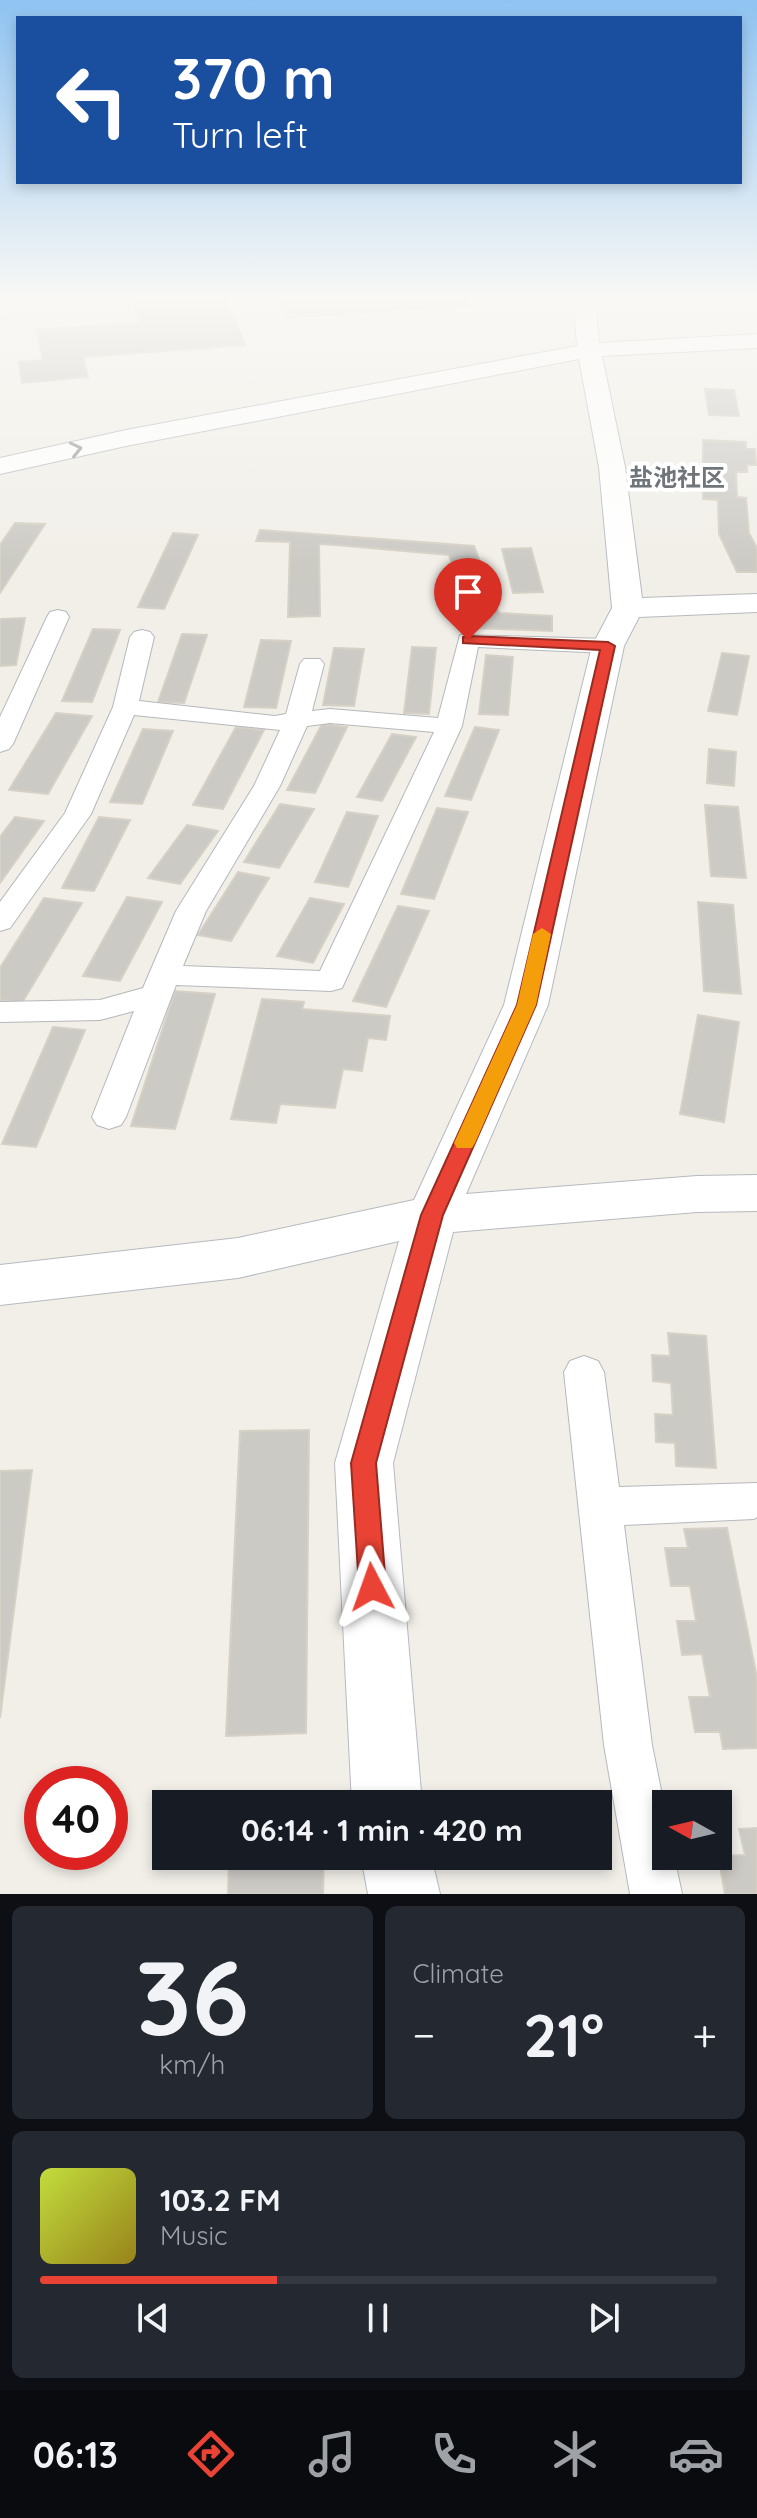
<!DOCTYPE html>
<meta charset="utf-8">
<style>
:root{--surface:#171b24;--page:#242831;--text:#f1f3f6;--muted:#9ea1a6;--line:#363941;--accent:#ea4335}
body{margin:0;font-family:Quicksand,"Noto Sans SC",sans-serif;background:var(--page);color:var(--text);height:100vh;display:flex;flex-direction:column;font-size:30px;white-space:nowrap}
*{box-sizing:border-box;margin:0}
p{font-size:26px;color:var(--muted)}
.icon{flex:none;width:44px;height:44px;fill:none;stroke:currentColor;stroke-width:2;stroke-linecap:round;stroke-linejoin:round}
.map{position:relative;height:1894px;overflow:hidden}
.details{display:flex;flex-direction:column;gap:12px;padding:12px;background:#0d0f14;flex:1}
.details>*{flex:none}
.top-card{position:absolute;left:16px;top:16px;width:726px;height:168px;border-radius:0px;box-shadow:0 4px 12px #0003;background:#1a4fa0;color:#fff;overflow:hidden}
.needle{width:52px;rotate:278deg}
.buttons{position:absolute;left:652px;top:1790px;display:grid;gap:16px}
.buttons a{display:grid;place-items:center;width:80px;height:80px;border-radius:0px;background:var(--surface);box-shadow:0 4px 12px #0003;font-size:40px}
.speed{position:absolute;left:24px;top:1766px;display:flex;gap:16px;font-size:40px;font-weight:700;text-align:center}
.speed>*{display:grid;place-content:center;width:104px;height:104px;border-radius:50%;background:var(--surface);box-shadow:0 4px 12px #0003;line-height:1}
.speed .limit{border:12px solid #d22;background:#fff;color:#111}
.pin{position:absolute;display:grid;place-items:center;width:68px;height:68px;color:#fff;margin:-82px -34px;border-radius:50% 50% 50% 0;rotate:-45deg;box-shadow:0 0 8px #0007}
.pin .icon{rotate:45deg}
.me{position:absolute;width:88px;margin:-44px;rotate:356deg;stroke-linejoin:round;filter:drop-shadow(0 0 6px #0008)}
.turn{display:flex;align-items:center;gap:28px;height:168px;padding:0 24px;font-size:36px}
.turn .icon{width:104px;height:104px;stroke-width:2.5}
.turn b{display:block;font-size:56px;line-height:68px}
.big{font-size:60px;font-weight:700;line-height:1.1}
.details .tile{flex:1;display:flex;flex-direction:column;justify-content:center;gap:12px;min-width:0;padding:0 28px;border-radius:12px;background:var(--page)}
.details .dial{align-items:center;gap:0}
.dial b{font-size:104px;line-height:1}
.song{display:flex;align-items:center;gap:24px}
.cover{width:96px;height:96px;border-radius:12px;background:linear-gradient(135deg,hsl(70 70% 55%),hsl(50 70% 35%))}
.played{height:8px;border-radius:4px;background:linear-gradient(90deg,var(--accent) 35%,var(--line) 35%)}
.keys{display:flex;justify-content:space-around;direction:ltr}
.heat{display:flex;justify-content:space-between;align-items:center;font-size:44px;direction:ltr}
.details .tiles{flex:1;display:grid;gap:12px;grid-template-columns:1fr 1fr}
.tile:last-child{grid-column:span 2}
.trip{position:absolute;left:152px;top:1790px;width:460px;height:80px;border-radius:0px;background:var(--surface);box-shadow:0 4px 12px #0003;font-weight:700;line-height:80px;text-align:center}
.dock{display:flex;height:128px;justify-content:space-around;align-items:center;background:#090b0e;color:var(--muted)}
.dock .icon{width:56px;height:56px}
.dock .current{color:var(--accent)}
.dock b{font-size:36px;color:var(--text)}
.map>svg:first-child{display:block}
</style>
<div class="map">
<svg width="757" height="1894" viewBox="0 0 757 1894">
<rect width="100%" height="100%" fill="#f1efe8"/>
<g fill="#cccac5" stroke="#d6d1c6" stroke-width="2">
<polygon points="132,299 225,299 246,345 83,357 88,377 22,383 19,362 43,360 37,330 140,323"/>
<polygon points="277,299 465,299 469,305 287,318"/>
<polygon points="705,389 734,390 739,416 709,415"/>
<polygon points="703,440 746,442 746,449 755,449 756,465 747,465 747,472 736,472 737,497 746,498 749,533 757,548 757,572 737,572 719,534 718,500 703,499"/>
<polygon points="15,523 45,524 0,593 0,545"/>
<polygon points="260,530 474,546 499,613 552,616 552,631 474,628 449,555 336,545 319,544 320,616 288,617 290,542 256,541"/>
<polygon points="173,533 198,535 164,609 138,607"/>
<polygon points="531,548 543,592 513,593 502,549"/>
<polygon points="25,618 16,665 0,666 0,619"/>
<polygon points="93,629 120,630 92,702 62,701"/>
<polygon points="182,634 207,635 184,703 158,702"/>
<polygon points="261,640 291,641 276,708 244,707"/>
<polygon points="412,647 436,648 429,714 404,713"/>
<polygon points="334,648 364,649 354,706 323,705"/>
<polygon points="722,653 749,656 737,715 708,711"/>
<polygon points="486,655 513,657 508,715 479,714"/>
<polygon points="56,713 92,716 48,794 9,790"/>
<polygon points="322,724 347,727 315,793 287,790"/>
<polygon points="236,727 264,730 223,809 193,805"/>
<polygon points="475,727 499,730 471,800 445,796"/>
<polygon points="143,729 173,731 142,804 110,802"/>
<polygon points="392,734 416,737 382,801 357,797"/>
<polygon points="709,749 736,752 734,786 707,783"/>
<polygon points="280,804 314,809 279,868 244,862"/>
<polygon points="705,805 738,807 746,878 711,876"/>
<polygon points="437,808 468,812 434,899 401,894"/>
<polygon points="347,812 378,816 348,887 315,882"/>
<polygon points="15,817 44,821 0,883 0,837"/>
<polygon points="99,817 130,820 94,891 62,888"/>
<polygon points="187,825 218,831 180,884 148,878"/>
<polygon points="238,872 269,878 231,941 198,935"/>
<polygon points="127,897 162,902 120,981 83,976"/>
<polygon points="44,898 82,903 22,1003 0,1000 0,968"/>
<polygon points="310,898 344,904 313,963 277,956"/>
<polygon points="698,902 733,905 741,994 704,991"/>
<polygon points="398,906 429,911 386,1007 353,1001"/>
<polygon points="175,991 215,994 175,1129 131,1126"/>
<polygon points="262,999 304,1002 302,1009 390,1016 386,1040 368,1038 362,1071 343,1069 335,1108 280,1104 276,1123 231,1119"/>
<polygon points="698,1015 739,1022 724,1122 680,1114"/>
<polygon points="53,1027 85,1030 36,1147 2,1144"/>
<polygon points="668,1333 706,1336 716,1468 676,1466 675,1443 656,1442 655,1414 673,1415 671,1383 653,1381 652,1355 670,1356"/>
<polygon points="309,1430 306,1733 226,1736 240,1431"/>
<polygon points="32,1470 0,1718 0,1471"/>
<polygon points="727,1528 757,1678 757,1748 723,1749 720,1732 695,1732 689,1697 710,1697 702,1654 682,1655 677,1621 696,1621 690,1586 671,1586 665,1548 688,1548 684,1529"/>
<polygon points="757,1828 757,1894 725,1894 718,1856 745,1855 739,1829"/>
<polygon points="229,1856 324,1856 323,1894 228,1894"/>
</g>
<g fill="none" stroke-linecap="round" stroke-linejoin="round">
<defs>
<g id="street">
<polygon points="58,610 66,612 69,617 13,744 9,749 0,752 0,717 47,617 50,612"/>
<path d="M142 630 150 632 154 637 139 701 275 716 286 714 300 664 304 659H320L324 664 312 711 330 709 438 718 460 635 608 639 616 641 620 646 616 651 608 653 478 647 462 726 342 988 331 991 176 985 126 1117 121 1125 109 1129 97 1125 92 1117 134 1011 100 1020 0 1022V1002L100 1000 143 988 176 911 254 786 280 730 134 715 91 814 10 928 0 931V902L65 813 113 707 130 637 134 632ZM330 723 434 732 320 971 183 966 206 911 280 786 307 726Z"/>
<polygon points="584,1356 598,1361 604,1372 619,1487 757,1483 757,1517 754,1519 624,1525 652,1745 666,1815 666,1856 674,1856 682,1894 630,1894 604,1745 564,1372 570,1361"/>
</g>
<g id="secondary">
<polygon points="0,299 25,299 8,315 0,317"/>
<polygon points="573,299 595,299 599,343 757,334 757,348 602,356 625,467 642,598 757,594 757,612 639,617 624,646 548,1005 466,1194 697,1176 757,1175 757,1211 697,1212 453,1232 393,1463 422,1804 352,1804 335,1463 399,1241 238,1278 0,1305 0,1265 238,1238 414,1200 504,1005 592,646 612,608 599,467 579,359 126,446 0,474 0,458 126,430 577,346"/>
<polygon points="361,1856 431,1856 440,1894 368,1894"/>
</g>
</defs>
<use href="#street" stroke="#b5b8bc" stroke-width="2"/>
<use href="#secondary" stroke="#b6babf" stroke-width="2"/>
<use href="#street" fill="#fff" fill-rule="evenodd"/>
<use href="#secondary" fill="#fff" fill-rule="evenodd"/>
</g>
<defs><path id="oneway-chevron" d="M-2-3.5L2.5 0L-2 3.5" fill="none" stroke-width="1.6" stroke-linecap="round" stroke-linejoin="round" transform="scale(2)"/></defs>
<use stroke="#979a9d" href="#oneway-chevron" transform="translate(76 449) rotate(-13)"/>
<linearGradient id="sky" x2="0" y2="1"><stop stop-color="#8fc3f1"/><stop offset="0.53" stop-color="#f9f8f5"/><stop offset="1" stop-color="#f9f8f5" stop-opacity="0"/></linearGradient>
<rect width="757" height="564" fill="url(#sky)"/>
<polygon fill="#ea4335" stroke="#982c22" stroke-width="2" points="468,636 608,642 615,646 536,1005 443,1215 376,1463 386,1587 382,1596 372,1599 363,1596 359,1587 351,1463 421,1215 517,1005 600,650 463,643 463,637"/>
<polygon fill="#f59e0b" points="542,928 551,934 536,1005 475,1143 472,1148 457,1148 454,1143 517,1005 533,934"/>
<g text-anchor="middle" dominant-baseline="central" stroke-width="8" stroke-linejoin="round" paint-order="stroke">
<g font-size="24" font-weight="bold" fill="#70757a" stroke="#fff">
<text x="677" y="477">盐池社区</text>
</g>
</g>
</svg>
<div class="buttons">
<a><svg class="needle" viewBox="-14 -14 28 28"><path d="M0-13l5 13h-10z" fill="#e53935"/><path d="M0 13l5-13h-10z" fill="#9ea1a6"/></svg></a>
</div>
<div class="speed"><div class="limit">40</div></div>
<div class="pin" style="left:468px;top:640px;background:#d93025"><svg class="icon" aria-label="arrive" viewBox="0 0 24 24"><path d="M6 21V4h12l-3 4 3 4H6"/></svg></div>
<svg class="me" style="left:372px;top:1587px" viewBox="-20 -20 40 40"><path d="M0-17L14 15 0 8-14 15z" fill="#ea4335" stroke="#fff" stroke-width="4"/></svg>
<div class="trip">06:14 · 1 min · 420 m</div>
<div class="top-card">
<div class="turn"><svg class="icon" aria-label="left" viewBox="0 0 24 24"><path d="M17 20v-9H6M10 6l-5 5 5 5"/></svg><div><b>370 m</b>Turn left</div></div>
</div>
</div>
<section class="details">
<div class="tiles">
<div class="tile dial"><b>36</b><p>km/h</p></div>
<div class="tile"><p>Climate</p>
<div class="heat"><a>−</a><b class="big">21°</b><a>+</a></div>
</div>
<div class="tile">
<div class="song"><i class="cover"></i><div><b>103.2 FM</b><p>Music</p></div></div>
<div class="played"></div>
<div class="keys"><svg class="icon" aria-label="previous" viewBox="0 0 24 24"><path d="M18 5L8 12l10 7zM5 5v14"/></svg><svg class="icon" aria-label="pause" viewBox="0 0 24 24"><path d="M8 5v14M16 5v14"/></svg><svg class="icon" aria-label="next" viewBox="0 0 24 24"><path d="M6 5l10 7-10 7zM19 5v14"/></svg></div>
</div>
</div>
</section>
<nav class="dock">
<b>06:13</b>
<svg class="icon current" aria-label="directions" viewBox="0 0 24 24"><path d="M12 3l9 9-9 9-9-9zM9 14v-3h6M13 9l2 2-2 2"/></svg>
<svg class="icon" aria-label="music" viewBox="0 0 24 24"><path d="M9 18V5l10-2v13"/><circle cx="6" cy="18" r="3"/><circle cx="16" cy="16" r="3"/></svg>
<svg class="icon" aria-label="phone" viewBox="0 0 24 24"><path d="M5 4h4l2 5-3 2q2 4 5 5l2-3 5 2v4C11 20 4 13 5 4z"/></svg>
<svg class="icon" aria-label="climate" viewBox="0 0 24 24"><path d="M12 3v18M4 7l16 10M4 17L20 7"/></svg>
<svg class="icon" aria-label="car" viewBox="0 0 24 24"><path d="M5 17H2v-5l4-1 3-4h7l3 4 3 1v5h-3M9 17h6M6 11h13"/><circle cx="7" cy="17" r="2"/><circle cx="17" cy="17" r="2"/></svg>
</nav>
